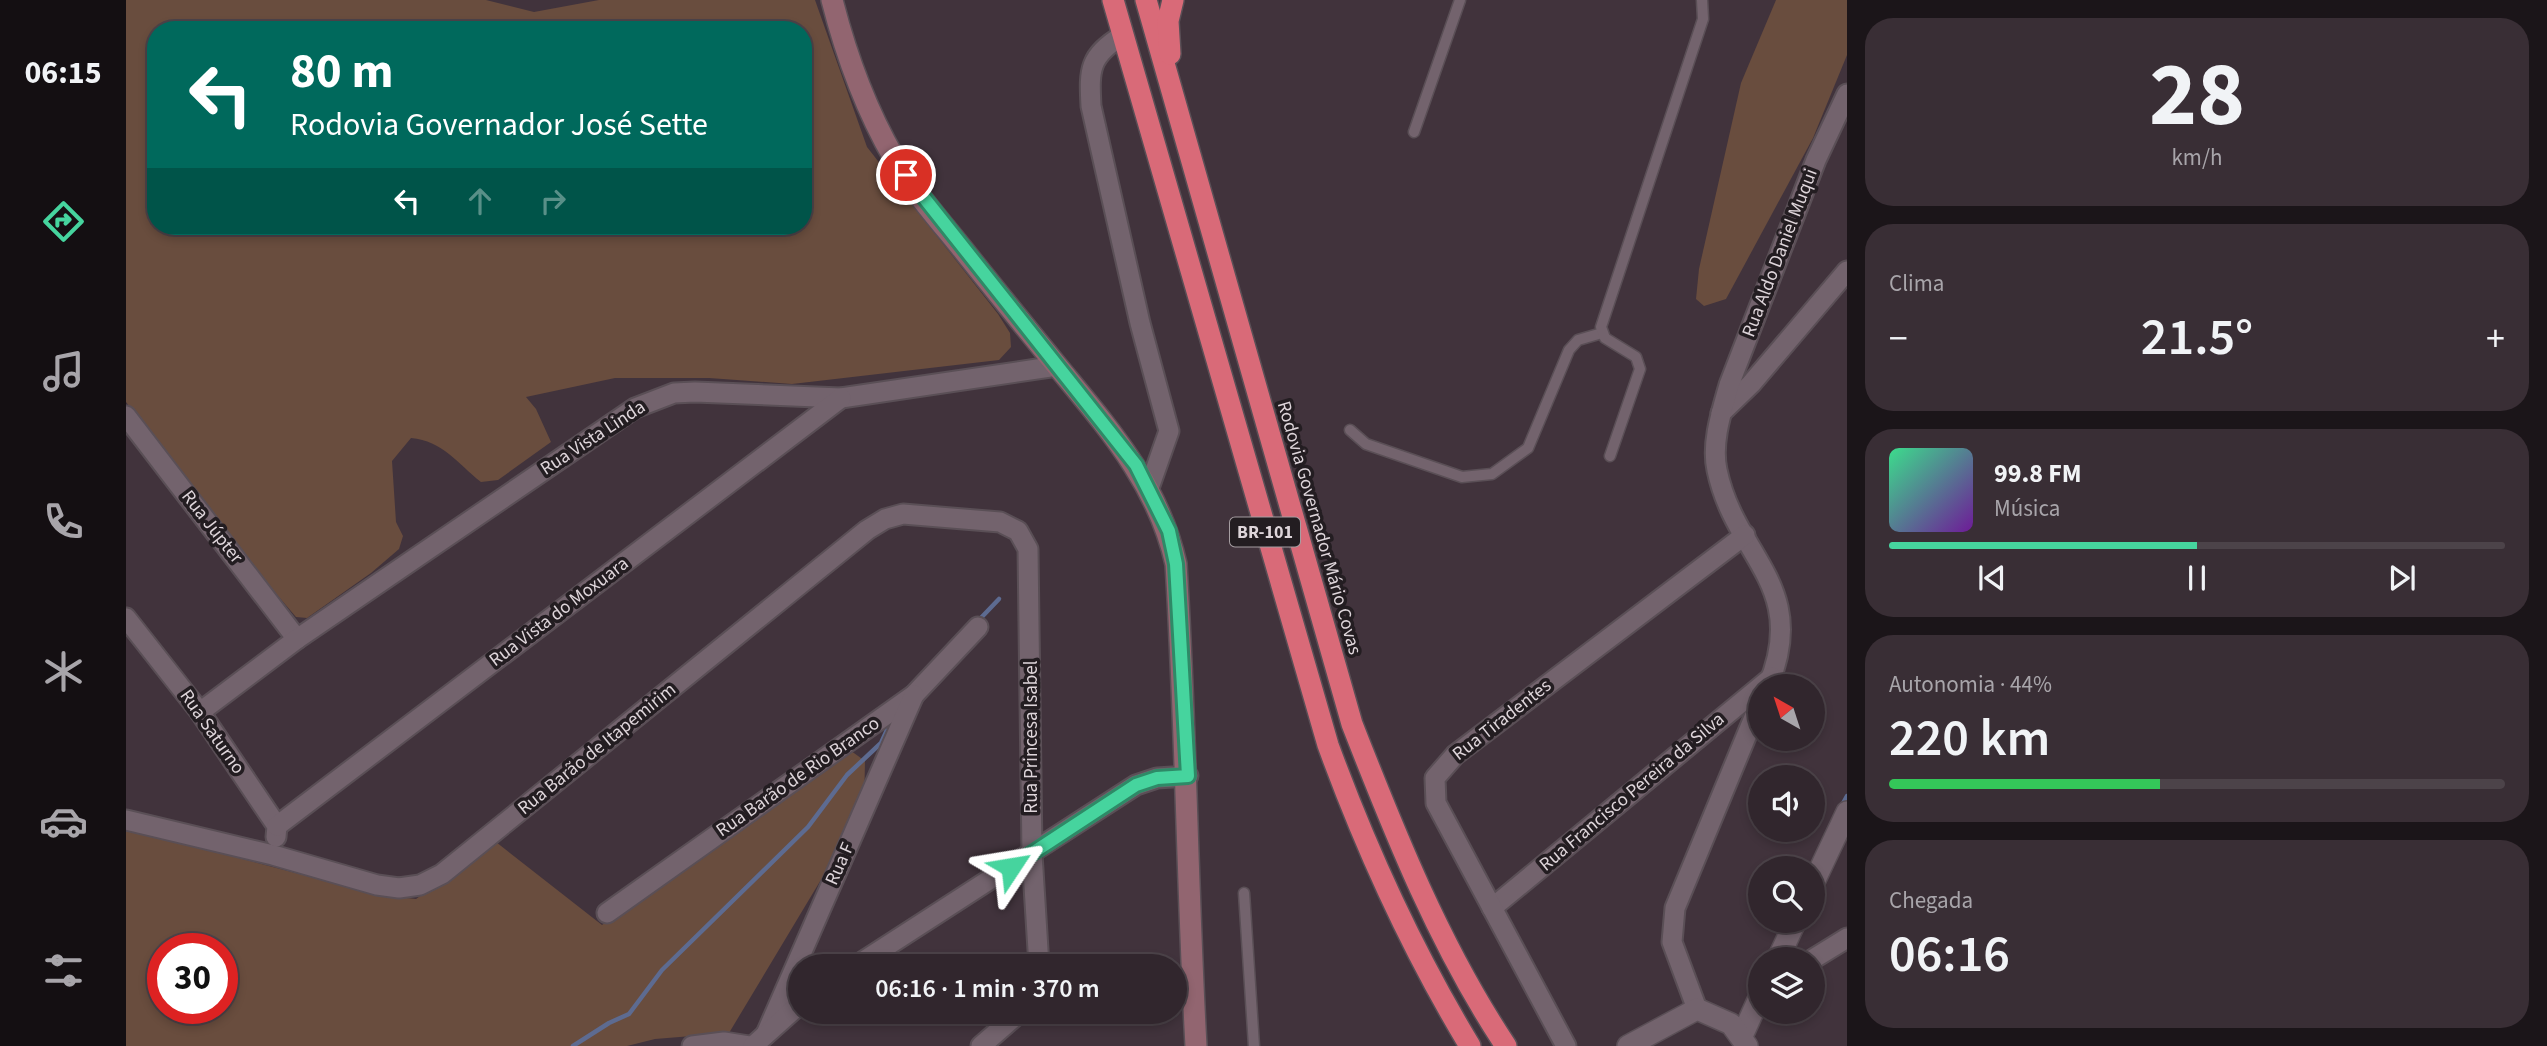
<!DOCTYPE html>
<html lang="pt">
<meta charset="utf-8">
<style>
:root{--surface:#31262d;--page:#392e35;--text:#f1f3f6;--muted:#a8a5aa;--line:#4c4349;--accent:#46d49e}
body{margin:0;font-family:"Source Sans 3",sans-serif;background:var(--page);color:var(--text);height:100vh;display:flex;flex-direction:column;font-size:26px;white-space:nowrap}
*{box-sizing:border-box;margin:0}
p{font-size:23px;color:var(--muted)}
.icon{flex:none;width:38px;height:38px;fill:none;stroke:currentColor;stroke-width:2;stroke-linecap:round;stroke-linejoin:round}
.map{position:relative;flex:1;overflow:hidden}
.panel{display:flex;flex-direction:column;gap:18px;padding:18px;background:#1b1519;width:700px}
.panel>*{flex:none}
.top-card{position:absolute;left:21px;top:21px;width:665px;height:214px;border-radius:28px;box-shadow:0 4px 10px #0003,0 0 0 2px var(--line);background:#00695c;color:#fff;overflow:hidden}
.needle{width:46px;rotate:321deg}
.buttons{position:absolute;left:1622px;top:674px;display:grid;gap:14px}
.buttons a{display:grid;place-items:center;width:77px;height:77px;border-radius:50%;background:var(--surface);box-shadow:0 4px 10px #0003,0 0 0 2px var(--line);font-size:35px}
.speed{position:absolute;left:21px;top:933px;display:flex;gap:14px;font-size:35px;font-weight:700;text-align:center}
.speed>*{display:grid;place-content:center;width:91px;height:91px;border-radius:50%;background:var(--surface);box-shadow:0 4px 10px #0003,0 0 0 2px var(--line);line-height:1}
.speed .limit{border:10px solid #d22;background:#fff;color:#111}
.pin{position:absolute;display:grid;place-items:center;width:60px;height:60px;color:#fff;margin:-30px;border:4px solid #fff;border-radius:50%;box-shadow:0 2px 7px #0007}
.me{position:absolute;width:77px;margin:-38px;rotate:57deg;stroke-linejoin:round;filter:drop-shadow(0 0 5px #0008)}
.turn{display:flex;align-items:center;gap:24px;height:147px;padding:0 28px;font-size:32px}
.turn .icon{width:91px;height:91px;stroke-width:2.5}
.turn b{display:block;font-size:49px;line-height:60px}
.lanes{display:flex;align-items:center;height:66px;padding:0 28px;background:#0003;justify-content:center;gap:35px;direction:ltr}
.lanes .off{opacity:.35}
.big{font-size:52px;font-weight:600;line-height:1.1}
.panel .card{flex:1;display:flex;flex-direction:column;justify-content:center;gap:10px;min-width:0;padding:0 24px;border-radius:28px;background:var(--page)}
.panel .dial{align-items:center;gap:0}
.dial b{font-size:91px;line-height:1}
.song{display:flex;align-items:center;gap:21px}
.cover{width:84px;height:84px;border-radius:10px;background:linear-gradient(135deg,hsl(150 70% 55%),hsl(280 70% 35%))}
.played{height:7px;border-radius:4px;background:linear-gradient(90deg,var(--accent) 50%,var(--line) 50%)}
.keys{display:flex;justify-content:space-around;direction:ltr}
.heat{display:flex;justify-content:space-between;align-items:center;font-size:38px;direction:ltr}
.charge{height:10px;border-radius:5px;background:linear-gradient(90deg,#34c759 44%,var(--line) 0)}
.trip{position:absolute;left:662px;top:954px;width:399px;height:70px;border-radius:35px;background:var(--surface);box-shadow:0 4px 10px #0003,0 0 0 2px var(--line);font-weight:600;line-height:70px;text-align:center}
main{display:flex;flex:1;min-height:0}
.dock{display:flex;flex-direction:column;width:126px;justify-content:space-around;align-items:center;background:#140f12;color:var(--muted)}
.dock .icon{width:49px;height:49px}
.dock .current{color:var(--accent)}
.dock b{font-size:32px;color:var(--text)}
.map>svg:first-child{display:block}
</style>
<main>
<nav class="dock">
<b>06:15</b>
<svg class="icon current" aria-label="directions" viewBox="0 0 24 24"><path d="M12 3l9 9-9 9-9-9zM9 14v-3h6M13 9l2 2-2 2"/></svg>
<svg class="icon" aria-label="music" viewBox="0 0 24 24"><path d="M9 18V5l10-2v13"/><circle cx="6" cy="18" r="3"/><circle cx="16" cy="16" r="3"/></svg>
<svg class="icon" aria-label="phone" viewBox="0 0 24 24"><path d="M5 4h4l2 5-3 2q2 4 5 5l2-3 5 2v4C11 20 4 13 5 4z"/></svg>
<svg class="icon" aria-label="climate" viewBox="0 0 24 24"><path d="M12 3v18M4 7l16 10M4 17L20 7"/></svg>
<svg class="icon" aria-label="car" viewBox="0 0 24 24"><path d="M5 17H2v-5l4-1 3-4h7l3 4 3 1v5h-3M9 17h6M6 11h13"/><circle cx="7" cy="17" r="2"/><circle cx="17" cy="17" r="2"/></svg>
<svg class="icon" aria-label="filters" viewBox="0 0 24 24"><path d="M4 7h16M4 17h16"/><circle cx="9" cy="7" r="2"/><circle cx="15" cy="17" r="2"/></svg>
</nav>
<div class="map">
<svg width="1721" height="1046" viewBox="0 0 1721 1046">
<rect width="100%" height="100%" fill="#41333c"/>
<g fill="#694d3e" fill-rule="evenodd">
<path d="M0 0H360L408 12 473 0H689L741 147 872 314 884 333 885 347 873 360 666 384 583 378H489L400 397 410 409 425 442 372 480 355 482C331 463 317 441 285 438L266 461 270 522 277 536 273 549 245 573 181 618 170 617C110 548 55 475 0 402ZM30 30H677V226H30Z"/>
<polygon points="1650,0 1721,0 1721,55 1687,138 1600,299 1578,306 1570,299 1573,269 1615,83"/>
<path d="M721 748 739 761 738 808 603 1033 529 1039 501 1046H0V828L253 895 290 899 370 842 476 925ZM37 948H96V1008H37Z"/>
</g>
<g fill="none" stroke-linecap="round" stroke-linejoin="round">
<g stroke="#5d6b91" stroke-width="4.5">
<polyline points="852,621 873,599"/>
<polyline points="1715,807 1721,796"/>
<polyline points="447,1046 483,1023 503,1014 536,970 682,827 721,775 755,743 766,719"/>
</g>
<defs>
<g id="service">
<polyline points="1288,132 1334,0"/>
<polyline points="1224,430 1240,444 1336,477 1366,474 1402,448 1443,350 1452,340 1476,333"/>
<polyline points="1484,456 1514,369 1510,357 1479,338 1475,327 1577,19 1576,0"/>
<polyline points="1118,893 1128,1046"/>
</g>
<g id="minor">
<path d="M997 35C963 56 963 69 965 106L1014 323 1043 431 1023 488"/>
<polyline points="1595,413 1625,384 1721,271"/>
<polyline points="0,416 171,639"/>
<polyline points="0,618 74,712 151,826 150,837"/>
<path d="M1642 686C1684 585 1609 557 1591 470 1585 443 1596 410 1603 385L1690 160 1721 94"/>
<polyline points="74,712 171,639 509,408 548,393 569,392 715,398 931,366"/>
<polyline points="0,820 147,855 251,885 273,888 294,885 316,874 741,530 759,519 777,514 874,522 892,531 902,549 906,854 913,966"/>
<polyline points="151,826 715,398"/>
<polyline points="1366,908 1646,677"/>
<polyline points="481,913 788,695 852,627"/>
<polyline points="1687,959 1721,938"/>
<polyline points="730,966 1010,785 1031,778 1062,776"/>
<polyline points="1571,1009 1546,942 1549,908 1634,703"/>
<polyline points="640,1034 788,695"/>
<polyline points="566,1046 598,1042 623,1046"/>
<polyline points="627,1046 674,1004"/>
<polyline points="855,1046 894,1012"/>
<polyline points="1440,1046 1310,803 1309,778 1329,755 1619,535"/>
</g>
<g id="tertiary">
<polyline points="1687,884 1721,812"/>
<polyline points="1652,959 1670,920"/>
<polyline points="1616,1036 1634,996"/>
<polyline points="1502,1046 1571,1009 1605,1024 1621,1046"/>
</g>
<path id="secondary" d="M706 0C720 55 739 108 768 158 787 191 814 221 838 251 869 290 900 328 932 367 983 429 1032 484 1050 564 1060 725 1061 885 1070 1046"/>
<g id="motorway">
<path d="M987 0 1202 745C1240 849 1286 950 1344 1046"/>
<path d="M1020 0 1226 724C1269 834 1314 947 1380 1046"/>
<polyline points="1044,54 1042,21 1047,0"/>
</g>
</defs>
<use href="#service" stroke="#5a4f56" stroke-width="13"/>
<use href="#minor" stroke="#5a4f56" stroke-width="23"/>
<use href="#tertiary" stroke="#5a4f56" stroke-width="24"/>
<use href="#secondary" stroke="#5a4f56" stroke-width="24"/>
<use href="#motorway" stroke="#5a4f56" stroke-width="24"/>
<use href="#service" stroke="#73636d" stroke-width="10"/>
<use href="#minor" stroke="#73636d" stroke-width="19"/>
<use href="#tertiary" stroke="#73636d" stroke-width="21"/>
<use href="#secondary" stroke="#926570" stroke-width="21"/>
<use href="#motorway" stroke="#d96a78" stroke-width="21"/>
</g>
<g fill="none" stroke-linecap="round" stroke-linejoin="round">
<defs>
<polyline id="route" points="780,175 1010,465 1043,531 1050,564 1062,776 1031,778 1010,785 885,867"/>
</defs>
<use href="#route" stroke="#2e8a67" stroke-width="18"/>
<use href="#route" stroke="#46d49e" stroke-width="12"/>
</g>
<g text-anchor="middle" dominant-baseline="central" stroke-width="7" stroke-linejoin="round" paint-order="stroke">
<rect fill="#231d21" stroke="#a69ea2" stroke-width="2" x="1104" y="517.5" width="70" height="29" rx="5"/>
<g font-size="18" font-weight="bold" fill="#ded5da">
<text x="1139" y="532">BR-101</text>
</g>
<g font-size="19" fill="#ded5da" stroke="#231d21">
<text transform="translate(1654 253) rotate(-69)">Rua Aldo Daniel Muqui</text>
<text transform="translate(467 438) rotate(-33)">Rua Vista Linda</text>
<text transform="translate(86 527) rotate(52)">Rua Júpter</text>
<text transform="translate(1193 528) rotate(74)">Rodovia Governador Mário Covas</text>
<text transform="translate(433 612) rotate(-37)">Rua Vista do Moxuara</text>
<text transform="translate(1376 720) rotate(-38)">Rua Tiradentes</text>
<text transform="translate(86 732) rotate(55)">Rua Saturno</text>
<text transform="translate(905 737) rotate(-90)">Rua Princesa Isabel</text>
<text transform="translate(471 749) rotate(-39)">Rua Barão de Itapemirim</text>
<text transform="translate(672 777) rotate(-35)">Rua Barão de Rio Branco</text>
<text transform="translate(1506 792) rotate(-40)">Rua Francisco Pereira da Silva</text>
<text transform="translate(714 864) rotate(-66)">Rua F</text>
</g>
</g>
</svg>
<div class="buttons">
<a><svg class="needle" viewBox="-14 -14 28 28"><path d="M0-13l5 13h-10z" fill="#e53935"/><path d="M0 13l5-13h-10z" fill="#a8a5aa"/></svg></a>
<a><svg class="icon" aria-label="sound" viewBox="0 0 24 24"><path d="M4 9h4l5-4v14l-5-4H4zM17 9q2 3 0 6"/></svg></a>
<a><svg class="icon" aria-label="search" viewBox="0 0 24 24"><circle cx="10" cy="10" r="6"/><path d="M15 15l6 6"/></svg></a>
<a><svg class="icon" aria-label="layers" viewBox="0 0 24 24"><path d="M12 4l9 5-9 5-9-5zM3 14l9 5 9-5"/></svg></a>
</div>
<div class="speed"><div class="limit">30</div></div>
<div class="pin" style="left:780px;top:175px;background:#d93025"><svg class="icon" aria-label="arrive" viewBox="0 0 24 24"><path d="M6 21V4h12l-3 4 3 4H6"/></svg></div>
<svg class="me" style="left:885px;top:867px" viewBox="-20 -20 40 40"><path d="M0-17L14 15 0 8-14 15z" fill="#46d49e" stroke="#fff" stroke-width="4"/></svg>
<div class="trip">06:16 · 1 min · 370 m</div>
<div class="top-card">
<div class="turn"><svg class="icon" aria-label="left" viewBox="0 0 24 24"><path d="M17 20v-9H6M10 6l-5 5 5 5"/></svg><div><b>80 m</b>Rodovia Governador José Sette</div></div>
<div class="lanes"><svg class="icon" aria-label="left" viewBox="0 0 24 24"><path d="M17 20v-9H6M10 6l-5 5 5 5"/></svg><svg class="icon off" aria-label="ahead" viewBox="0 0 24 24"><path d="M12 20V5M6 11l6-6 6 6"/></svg><svg class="icon off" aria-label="right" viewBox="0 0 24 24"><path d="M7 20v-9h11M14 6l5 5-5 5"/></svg></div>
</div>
</div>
<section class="panel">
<div class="card dial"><b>28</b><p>km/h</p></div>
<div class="card"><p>Clima</p>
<div class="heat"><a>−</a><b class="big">21.5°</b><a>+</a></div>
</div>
<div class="card">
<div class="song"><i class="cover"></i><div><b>99.8 FM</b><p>Música</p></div></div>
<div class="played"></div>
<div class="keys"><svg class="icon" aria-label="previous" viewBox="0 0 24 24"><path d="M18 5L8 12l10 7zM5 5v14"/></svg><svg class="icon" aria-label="pause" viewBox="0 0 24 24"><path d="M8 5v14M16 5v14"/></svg><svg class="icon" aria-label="next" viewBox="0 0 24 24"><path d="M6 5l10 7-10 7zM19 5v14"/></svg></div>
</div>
<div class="card"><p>Autonomia · 44%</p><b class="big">220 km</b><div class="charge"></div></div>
<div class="card"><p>Chegada</p><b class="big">06:16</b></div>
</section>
</main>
